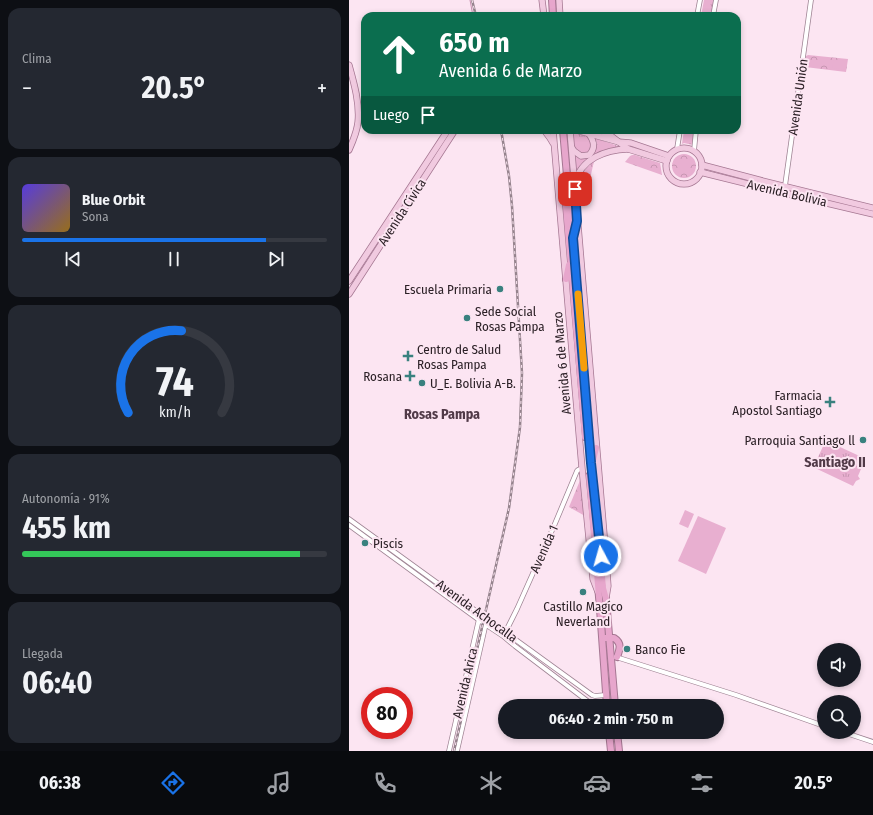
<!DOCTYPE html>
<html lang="es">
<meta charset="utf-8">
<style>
:root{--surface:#171b24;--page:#242831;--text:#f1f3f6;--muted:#9ea1a6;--line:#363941;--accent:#1a73e8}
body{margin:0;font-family:"Fira Sans Condensed",sans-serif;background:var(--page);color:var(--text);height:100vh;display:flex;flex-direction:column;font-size:15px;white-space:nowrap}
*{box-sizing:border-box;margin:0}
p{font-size:13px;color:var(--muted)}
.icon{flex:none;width:22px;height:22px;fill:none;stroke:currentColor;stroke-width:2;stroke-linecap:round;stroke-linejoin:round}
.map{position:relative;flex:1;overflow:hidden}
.sheet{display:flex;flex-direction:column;gap:8px;padding:8px;background:#0d0f14;width:349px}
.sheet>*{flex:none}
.hud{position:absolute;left:12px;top:12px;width:380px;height:122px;border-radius:12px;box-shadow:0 2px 6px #0003;background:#0b6e4f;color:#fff;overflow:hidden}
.controls{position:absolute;left:468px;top:643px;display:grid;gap:8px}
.controls a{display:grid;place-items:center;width:44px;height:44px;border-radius:50%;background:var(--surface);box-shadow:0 2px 6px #0003;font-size:20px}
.speed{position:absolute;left:12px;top:687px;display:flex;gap:8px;font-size:20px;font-weight:700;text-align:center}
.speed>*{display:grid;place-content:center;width:52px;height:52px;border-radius:50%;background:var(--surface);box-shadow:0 2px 6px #0003;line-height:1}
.speed .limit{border:6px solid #d22;background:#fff;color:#111}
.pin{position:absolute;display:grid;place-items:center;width:34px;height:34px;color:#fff;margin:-17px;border-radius:8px;box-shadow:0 2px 6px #0006}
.me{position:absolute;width:44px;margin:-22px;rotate:354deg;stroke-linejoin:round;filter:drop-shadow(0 0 3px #0008)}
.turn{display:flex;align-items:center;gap:14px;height:84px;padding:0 12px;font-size:18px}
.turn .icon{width:52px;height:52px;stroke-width:2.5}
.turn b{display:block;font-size:28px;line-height:34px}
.then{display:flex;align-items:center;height:38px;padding:0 12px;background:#0003;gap:8px;font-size:15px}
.big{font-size:30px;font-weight:700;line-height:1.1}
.sheet .card{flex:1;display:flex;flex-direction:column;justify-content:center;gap:6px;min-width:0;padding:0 14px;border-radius:12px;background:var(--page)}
.sheet .dial{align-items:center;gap:0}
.dial svg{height:104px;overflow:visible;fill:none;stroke:var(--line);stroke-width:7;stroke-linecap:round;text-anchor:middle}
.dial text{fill:var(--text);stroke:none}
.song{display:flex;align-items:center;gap:12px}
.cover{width:48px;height:48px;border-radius:6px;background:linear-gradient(135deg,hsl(250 70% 55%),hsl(40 70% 35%))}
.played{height:4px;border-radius:2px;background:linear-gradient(90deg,var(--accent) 80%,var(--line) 80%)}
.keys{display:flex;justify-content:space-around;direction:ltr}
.heat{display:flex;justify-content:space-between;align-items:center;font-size:22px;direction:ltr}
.charge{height:6px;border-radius:3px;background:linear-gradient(90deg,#34c759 91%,var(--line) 0)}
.trip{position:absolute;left:149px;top:699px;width:226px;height:40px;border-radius:20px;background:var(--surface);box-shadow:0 2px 6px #0003;font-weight:700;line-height:40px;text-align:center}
.tabs{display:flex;height:64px;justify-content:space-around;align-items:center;background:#090b0e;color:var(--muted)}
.tabs .icon{width:28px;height:28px}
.tabs .on{color:var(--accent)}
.tabs b{font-size:18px;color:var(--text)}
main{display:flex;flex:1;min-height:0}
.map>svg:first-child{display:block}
</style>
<main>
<section class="sheet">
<div class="card"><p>Clima</p>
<div class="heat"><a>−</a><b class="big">20.5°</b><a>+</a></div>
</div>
<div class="card">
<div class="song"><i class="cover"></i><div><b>Blue Orbit</b><p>Sona</p></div></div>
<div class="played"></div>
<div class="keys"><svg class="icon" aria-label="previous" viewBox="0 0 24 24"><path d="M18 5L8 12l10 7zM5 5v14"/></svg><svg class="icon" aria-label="pause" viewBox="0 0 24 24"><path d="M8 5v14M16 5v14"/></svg><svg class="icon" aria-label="next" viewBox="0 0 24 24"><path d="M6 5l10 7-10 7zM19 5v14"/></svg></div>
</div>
<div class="card dial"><svg viewBox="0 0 100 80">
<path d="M14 69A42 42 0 1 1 86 69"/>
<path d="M14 69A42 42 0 0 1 55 6" stroke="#1a73e8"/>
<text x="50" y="56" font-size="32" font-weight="700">74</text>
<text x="50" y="72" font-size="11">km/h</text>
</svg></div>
<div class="card"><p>Autonomía · 91%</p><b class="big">455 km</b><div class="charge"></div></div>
<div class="card"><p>Llegada</p><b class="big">06:40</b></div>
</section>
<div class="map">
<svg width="524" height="751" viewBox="0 0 524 751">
<defs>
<pattern id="grass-tufts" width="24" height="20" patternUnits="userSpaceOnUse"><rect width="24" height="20" fill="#e8afd0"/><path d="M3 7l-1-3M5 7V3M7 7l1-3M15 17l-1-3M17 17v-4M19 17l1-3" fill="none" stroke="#c796b2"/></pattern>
<pattern id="forest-crowns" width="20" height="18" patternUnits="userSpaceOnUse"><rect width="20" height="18" fill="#e8afd0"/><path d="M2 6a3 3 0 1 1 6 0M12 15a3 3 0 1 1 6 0" fill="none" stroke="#c796b2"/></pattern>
</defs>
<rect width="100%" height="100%" fill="#fce5f2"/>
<g fill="url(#grass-tufts)">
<polygon points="355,0 366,0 363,16 352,16"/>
<polygon points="335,130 346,130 344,145 335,143 333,144"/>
<path d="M222 131C231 134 240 134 244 144L239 153 233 154 225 148Z"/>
<path d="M246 138 272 147 259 149 246 154 227 176 226 154 244 153C248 148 249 143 246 138Z"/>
<path d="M245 161 239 188 235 191H230C224 180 237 168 245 161Z"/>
<polygon points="478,441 517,459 515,463 516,466 515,468 512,469 509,476 511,479 507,481 504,486 466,468 465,466 476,442"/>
</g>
<g fill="url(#forest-crowns)">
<polygon points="459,55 499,59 497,72 456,67 457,56"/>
<circle cx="335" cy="166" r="12"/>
<polygon points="283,155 286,155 311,163 313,175 276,162 281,156"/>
<polygon points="232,478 236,516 220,507"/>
</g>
<g fill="#e8afd0">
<polygon points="484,60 498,61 497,70 483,68"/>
<polygon points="336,510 345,514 339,528 330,524"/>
<polygon points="349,516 377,528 357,574 329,561"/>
</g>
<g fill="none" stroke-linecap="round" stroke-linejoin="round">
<polyline stroke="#c78fb0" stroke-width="1" points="121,0 124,16"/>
<defs>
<g id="minor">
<polyline points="348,16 351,0"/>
<polyline points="364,16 367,0"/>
<polyline points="328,149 331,130"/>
<polyline points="345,151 347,130"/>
<polyline points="435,193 462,0"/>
<path d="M0 519C81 577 162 636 243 695L246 696 257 695"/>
<polyline points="0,525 130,620 154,636 166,646 245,706"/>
<polyline points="156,633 168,609 205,526 228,471 229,470 233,468"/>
<polyline points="267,657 387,695 475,726"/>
<polyline points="494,732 524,742"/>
<polyline points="100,751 130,619"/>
<polyline points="108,751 137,623"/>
</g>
<g id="major">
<polyline points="193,0 195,16"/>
<polyline points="210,0 211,16"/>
<path d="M0 65C5 83 11 104 9 122 8 132 4 141 0 150"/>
<polyline points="195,130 201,138 204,143"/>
<polyline points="204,130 233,468 244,579 249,592"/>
<polyline points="221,130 256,546 259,586 257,598"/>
<polyline points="227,130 270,142 282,143 320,156"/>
<polyline points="249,130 262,136 279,149 318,161"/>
<path d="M223 148 225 151 232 156 240 155C247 148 245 141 240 134"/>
<circle cx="335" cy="166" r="18"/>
<polyline points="353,165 410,180 524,208"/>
<polyline points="351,172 435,193 524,214"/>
<path d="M226 183C232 158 257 150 279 149"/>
<polyline points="0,281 99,130"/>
<polyline points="0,294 106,130"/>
</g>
<g id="highway">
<polyline points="203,0 204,16"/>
<path d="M214 130C228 283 240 435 254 588L257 599 266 706"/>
<polyline points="215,183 236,437"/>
<polyline points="225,234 228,221"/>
<polyline points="217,279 220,265"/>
<polyline points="244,460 247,448"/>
<polyline points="240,476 251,609 258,706"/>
<path d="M256 638H265C273 643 271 649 268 657"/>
<polyline points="260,732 262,751"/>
<polyline points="268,732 270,751"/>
</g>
</defs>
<use href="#minor" stroke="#9e8393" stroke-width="5.5"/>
<use href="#major" stroke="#a57792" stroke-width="7"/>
<use href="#highway" stroke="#a57792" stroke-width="8"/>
<use href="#minor" stroke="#fff" stroke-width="4"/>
<use href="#major" stroke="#f1cae0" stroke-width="5.5"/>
<use href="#highway" stroke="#e7a6cc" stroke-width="6"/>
<defs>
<g id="rail">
<polyline points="123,0 127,16"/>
<polyline points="105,751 160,508 171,427 173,373 163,206 160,176 152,130"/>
</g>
</defs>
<use href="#rail" stroke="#95838d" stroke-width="2.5"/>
<use href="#rail" stroke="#fce5f2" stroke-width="1" stroke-dasharray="3" stroke-linecap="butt"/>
</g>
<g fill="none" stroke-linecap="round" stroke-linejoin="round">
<defs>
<polyline id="route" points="226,189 228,221 224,238 242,463 252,556"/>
</defs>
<use href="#route" stroke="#114b97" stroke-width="10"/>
<use href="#route" stroke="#1a73e8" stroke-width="7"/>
<polyline stroke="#f59e0b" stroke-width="7" points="229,294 235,368"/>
</g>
<g fill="#39817f" stroke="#fce5f2" stroke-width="1.5">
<circle cx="151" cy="289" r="4"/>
<circle cx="118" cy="318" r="4"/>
<path d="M57 350h4v4h4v4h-4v4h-4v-4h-4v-4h4z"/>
<path d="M59 370h4v4h4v4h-4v4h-4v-4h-4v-4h4z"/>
<circle cx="73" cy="383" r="4"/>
<path d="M479 396h4v4h4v4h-4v4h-4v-4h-4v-4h4z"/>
<circle cx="514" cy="440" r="4"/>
<circle cx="16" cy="543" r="4"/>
<circle cx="234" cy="592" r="4"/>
<circle cx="278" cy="649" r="4"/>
</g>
<g text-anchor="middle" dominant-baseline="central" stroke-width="4" stroke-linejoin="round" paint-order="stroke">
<g font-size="13" fill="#2b2026" stroke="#fce5f2">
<text transform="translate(449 97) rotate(-82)">Avenida Unión</text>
<text transform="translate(438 193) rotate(13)">Avenida Bolivia</text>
<text transform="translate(53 212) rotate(-57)">Avenida Cívica</text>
<text transform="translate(213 363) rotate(-95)">Avenida 6 de Marzo</text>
<text transform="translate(195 549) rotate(-66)">Avenida 1</text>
<text transform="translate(128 611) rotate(36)">Avenida Achocalla</text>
<text transform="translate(116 683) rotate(-77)">Avenida Arica</text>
</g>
<g font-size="13" fill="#2b2026" stroke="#fce5f2" text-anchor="start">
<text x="143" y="289" text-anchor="end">Escuela Primaria</text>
<text x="126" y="311">Sede Social<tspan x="126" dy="15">Rosas Pampa</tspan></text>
<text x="68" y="349">Centro de Salud<tspan x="68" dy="15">Rosas Pampa</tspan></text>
<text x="53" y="376" text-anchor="end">Rosana</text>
<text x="81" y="383">U_E. Bolivia A-B.</text>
<text x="473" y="395" text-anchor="end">Farmacia<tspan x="473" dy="15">Apostol Santiago</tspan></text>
<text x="506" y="440" text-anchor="end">Parroquia Santiago ll</text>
<text x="24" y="543">Piscis</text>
<text x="234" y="606" text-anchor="middle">Castillo Magíco<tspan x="234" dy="15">Neverland</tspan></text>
<text x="286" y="649">Banco Fie</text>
</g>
<g font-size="14" font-weight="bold" fill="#513a48" stroke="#fce5f2">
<text x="93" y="414">Rosas Pampa</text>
<text x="486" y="462">Santiago II</text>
</g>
</g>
</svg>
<div class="controls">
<a><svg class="icon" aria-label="sound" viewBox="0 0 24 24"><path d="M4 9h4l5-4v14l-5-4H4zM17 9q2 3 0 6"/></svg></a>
<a><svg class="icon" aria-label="search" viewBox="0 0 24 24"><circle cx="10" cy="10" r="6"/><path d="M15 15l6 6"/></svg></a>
</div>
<div class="speed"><div class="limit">80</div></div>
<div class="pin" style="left:226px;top:189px;background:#d93025"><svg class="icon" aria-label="arrive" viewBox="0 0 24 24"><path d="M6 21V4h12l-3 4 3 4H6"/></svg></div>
<svg class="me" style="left:252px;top:556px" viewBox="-20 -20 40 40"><circle r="17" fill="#1a73e8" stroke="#fff" stroke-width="3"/><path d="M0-11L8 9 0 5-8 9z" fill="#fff"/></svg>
<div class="trip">06:40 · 2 min · 750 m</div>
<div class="hud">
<div class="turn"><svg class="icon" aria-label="ahead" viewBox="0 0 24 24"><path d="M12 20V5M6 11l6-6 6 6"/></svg><div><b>650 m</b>Avenida 6 de Marzo</div></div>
<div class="then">Luego<svg class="icon" aria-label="arrive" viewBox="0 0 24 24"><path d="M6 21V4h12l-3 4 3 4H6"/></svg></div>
</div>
</div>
</main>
<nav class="tabs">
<b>06:38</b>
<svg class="icon on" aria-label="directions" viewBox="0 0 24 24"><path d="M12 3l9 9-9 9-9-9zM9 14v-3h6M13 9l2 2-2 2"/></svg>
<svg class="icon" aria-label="music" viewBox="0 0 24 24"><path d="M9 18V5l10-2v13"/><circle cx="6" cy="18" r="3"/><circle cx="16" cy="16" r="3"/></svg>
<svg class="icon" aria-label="phone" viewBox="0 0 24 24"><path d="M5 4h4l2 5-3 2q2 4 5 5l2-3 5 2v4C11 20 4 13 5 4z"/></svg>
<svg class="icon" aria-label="climate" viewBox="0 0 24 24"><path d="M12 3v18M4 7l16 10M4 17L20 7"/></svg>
<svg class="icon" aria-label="car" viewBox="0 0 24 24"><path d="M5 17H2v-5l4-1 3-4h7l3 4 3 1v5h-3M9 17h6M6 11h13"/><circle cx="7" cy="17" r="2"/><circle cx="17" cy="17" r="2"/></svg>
<svg class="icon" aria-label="filters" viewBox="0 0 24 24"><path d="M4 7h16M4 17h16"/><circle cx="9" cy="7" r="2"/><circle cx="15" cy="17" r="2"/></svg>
<b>20.5°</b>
</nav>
